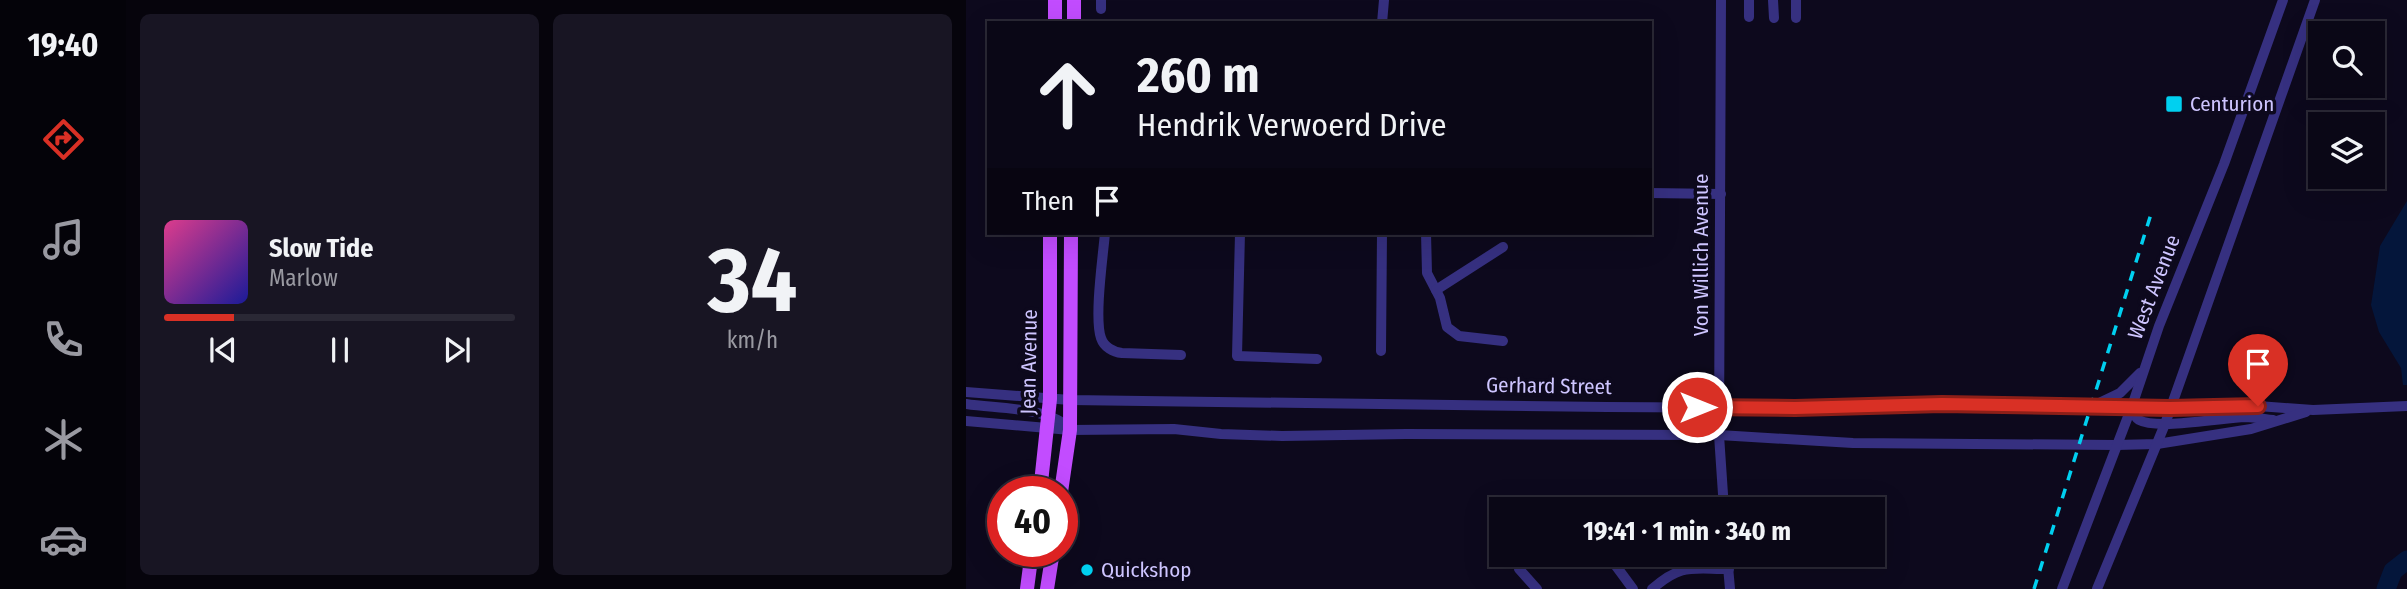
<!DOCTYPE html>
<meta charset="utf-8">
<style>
:root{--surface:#0a0716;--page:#181523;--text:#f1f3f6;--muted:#9999a1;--line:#2a2835;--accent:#d93025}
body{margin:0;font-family:"Fira Sans Condensed",sans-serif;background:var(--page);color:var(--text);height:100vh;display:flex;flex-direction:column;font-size:26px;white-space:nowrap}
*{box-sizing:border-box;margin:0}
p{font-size:23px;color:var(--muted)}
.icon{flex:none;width:38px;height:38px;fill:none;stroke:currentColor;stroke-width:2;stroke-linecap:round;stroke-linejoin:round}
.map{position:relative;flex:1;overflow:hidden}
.drawer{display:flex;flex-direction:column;gap:14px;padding:14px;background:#06040c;width:840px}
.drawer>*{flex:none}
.guide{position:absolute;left:21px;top:21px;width:665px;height:214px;border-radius:0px;box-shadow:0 7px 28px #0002,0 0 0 2px var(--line);background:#0a0716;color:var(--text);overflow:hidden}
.controls{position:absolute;left:1342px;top:21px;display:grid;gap:14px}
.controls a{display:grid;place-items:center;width:77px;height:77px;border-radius:0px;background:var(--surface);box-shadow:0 7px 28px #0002,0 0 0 2px var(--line);font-size:35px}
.speed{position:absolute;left:21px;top:476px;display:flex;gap:14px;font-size:35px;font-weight:700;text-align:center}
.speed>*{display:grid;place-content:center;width:91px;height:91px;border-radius:50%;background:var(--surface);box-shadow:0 7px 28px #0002,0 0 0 2px var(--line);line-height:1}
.speed .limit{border:10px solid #d22;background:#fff;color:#111}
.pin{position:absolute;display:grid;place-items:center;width:60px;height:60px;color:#fff;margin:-72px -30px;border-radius:50% 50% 50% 0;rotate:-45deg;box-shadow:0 0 7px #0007}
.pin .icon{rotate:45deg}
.me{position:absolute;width:77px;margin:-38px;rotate:90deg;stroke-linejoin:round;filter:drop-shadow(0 0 5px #0008)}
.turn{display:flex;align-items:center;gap:24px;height:147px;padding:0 35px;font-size:32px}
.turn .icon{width:91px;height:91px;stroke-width:2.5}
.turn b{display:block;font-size:49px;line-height:60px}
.then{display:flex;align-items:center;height:66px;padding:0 35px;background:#0003;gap:14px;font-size:26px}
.drawer .tile{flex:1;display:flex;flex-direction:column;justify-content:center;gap:10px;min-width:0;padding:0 24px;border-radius:10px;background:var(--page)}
.drawer .dial{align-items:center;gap:0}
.dial b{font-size:91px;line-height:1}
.song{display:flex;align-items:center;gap:21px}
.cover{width:84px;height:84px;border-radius:10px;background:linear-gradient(135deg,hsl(330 70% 55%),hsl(240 70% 35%))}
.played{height:7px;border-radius:4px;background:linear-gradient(90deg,var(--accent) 20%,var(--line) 20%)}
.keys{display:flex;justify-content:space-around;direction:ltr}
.drawer .tiles{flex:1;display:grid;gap:14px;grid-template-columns:repeat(2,1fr)}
.trip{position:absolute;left:523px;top:497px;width:396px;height:70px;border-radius:0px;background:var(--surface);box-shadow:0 7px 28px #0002,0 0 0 2px var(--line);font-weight:700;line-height:70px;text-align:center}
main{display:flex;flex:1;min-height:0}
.menu{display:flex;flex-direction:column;width:126px;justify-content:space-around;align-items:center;background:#040309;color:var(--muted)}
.menu .icon{width:49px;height:49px}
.menu .selected{color:var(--accent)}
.menu b{font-size:32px;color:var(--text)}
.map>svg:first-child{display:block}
</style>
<main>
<nav class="menu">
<b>19:40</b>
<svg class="icon selected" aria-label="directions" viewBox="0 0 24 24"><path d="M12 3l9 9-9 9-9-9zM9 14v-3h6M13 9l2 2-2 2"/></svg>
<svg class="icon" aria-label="music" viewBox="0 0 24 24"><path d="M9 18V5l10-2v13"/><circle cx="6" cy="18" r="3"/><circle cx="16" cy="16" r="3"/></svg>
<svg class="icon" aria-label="phone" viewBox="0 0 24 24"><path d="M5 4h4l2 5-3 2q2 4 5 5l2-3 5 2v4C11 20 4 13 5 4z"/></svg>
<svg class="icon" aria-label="climate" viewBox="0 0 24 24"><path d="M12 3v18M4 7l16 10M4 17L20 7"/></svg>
<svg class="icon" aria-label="car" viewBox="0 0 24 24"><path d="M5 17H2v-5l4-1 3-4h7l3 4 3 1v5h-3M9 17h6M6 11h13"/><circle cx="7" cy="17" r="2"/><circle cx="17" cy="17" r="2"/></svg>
</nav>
<section class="drawer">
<div class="tiles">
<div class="tile">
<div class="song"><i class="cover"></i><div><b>Slow Tide</b><p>Marlow</p></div></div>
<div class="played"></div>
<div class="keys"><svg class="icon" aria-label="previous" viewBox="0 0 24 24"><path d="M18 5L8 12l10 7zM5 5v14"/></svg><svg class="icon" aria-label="pause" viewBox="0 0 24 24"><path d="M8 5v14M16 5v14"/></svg><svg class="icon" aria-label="next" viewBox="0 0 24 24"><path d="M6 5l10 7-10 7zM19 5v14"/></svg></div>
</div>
<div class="tile dial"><b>34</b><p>km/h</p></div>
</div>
</section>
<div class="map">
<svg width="1441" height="589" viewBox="0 0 1441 589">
<rect width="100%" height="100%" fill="#0d091d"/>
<polygon fill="#04163b" points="1441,201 1441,385 1437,385 1435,368 1413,332 1405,305 1414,246"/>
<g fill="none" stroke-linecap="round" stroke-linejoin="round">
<polyline stroke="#04163b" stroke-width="19" points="1420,589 1427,571 1441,560"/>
<g stroke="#363080" stroke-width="10">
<polyline points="755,0 753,435 758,509"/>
<polyline points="783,0 783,17"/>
<polyline points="807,0 808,18"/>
<polyline points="830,0 830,18"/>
<polyline points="135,9 135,0"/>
<polyline points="416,23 418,0"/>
<polyline points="684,193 755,194"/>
<path d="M139 233C137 256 128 318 135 338 138 347 147 352 156 353L215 355"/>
<polyline points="274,233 271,356 351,359"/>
<polyline points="460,233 461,273 474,298 481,327 493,336 537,341"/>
<polyline points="470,290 537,247"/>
<polyline points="415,351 416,233"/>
<polyline points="0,392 104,400 641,407 829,408 976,404 1058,407 1166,406 1204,408 1292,406 1347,410 1441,406"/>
<path d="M0 404C30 409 82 406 104 429"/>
<polyline points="1131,404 1154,393 1174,373"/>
<path d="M1166 406C1168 411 1168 417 1173 420 1191 430 1256 418 1279 417 1288 417 1298 419 1307 420"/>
<polyline points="0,421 104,430 208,429 255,434 316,436 440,434 753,435 887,443 1150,445 1191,444 1285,429 1340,412"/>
<polyline points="761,555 764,589"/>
<polyline points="650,566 667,589"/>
<polyline points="553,569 571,589"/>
<path d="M686 589C716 563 725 569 763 569"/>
<polyline points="1096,589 1166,406 1193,326 1258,164 1317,0"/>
<polyline points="1131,589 1199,424 1349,0"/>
</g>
<g stroke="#c24cff" stroke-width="14">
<polyline points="89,23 89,0"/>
<polyline points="108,23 108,0"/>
<polyline points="74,492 84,399 84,233"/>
<polyline points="95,492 104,430 105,233"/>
<polyline points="61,589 66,551"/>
<polyline points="81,589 87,551"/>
</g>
<polyline stroke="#00d0f0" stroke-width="3.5" stroke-dasharray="10 9" stroke-linecap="butt" points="1068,589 1185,214"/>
</g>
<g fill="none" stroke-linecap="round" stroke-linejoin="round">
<defs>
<polyline id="route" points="731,407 829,408 976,404 1204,408 1292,406"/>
</defs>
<use href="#route" stroke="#8d1f18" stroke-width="18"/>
<use href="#route" stroke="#d93025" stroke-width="12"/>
</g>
<g fill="#00d0f0" stroke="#0d091d" stroke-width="2.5">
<rect x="1199" y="95" width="18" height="18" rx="3.5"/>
<circle cx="121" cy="570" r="7"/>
</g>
<g text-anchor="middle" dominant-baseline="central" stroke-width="7" stroke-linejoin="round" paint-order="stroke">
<g font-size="21" fill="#cec5ff" stroke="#0d091d" text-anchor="start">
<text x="1224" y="104">Centurion</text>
<text x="135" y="570">Quickshop</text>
</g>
<g font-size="21" fill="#cec5ff" stroke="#0d091d">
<text transform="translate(735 255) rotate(-90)">Von Willich Avenue</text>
<text transform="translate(1188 287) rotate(-69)">West Avenue</text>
<text transform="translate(63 362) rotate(-89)">Jean Avenue</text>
<text transform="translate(583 386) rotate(1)">Gerhard Street</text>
</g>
</g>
</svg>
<div class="controls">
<a><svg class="icon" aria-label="search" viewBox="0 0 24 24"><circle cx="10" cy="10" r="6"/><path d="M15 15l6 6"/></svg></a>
<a><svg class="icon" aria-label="layers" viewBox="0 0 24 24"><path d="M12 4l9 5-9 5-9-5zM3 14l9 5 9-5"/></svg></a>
</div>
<div class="speed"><div class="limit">40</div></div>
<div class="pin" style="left:1292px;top:406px;background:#d93025"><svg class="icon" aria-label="arrive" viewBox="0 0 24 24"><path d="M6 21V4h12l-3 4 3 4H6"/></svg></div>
<svg class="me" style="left:731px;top:407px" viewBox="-20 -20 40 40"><circle r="17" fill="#d93025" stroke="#fff" stroke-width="3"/><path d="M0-11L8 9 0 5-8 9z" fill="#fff"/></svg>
<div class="trip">19:41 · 1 min · 340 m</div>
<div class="guide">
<div class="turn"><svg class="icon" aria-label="ahead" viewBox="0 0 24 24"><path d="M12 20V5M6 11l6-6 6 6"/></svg><div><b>260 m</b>Hendrik Verwoerd Drive</div></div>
<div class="then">Then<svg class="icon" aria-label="arrive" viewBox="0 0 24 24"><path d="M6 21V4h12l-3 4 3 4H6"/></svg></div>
</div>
</div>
</main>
